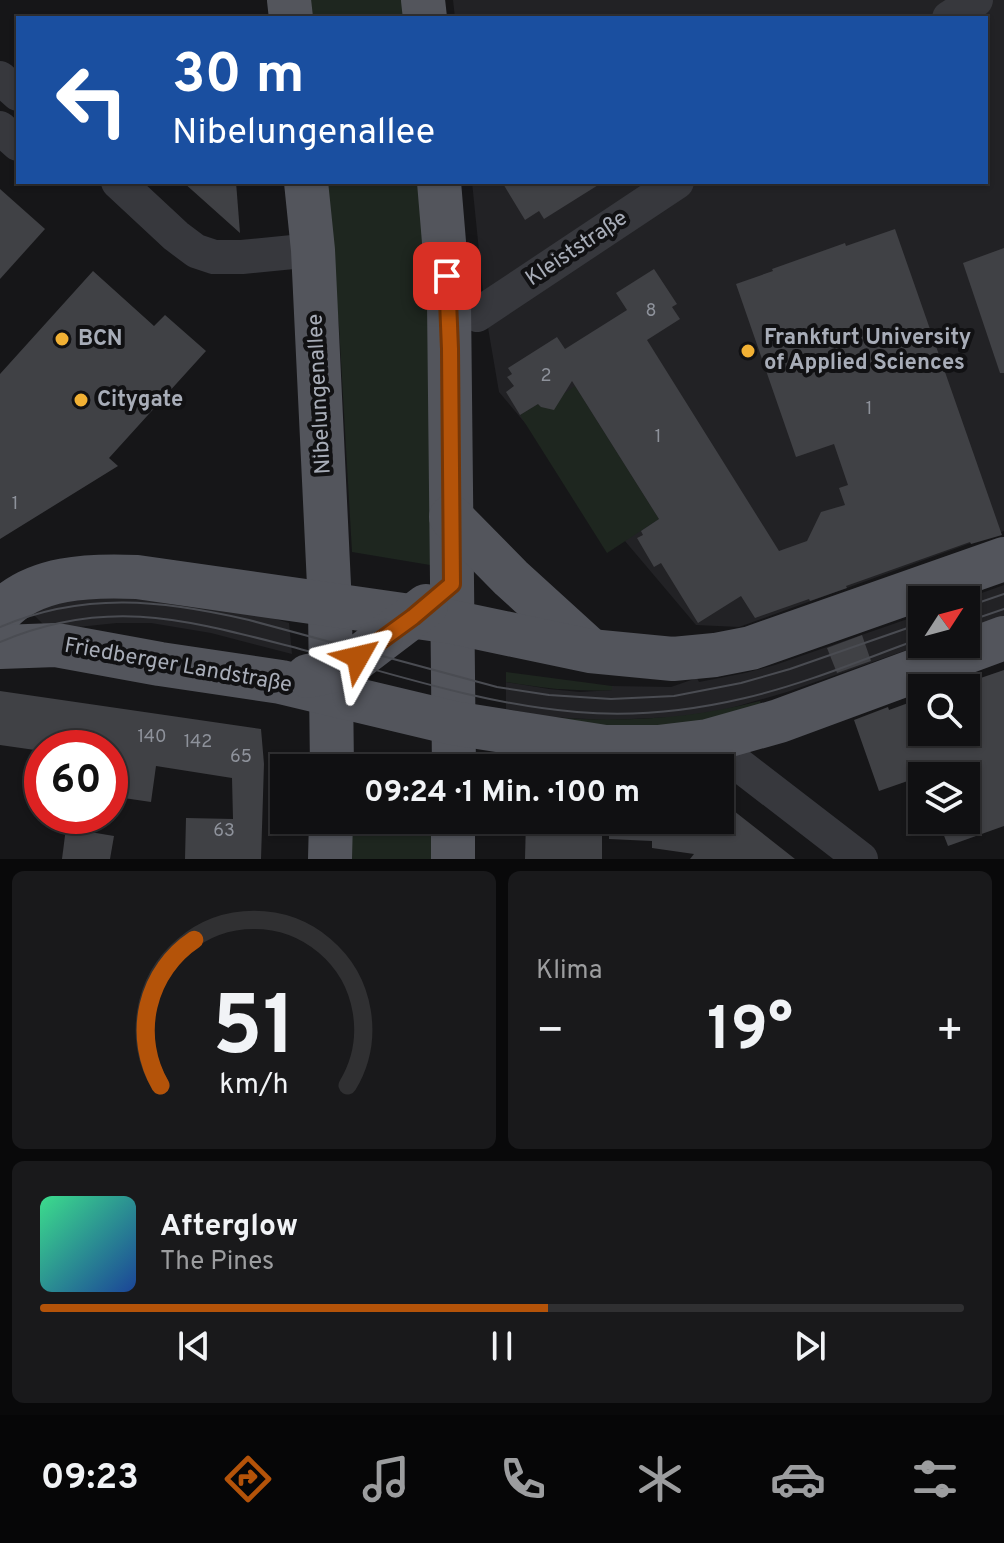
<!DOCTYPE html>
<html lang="de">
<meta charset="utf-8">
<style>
:root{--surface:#101012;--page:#19191b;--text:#f1f3f6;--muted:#9c9d9f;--line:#303032;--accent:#b45309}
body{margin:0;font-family:Overpass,sans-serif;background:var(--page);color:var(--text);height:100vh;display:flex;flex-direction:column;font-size:30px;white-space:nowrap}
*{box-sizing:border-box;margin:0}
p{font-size:26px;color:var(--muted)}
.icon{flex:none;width:44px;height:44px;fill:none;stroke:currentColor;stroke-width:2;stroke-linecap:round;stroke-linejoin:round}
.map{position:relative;height:859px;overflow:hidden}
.side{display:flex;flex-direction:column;gap:12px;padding:12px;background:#09090a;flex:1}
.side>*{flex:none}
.banner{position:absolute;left:16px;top:16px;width:972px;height:168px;border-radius:0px;box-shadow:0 2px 6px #0004,0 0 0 2px var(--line);background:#1a4fa0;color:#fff;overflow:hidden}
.needle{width:52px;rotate:54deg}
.controls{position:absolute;left:908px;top:586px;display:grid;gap:16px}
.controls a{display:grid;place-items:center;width:72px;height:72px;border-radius:0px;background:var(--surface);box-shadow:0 2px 6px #0004,0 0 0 2px var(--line);font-size:40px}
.speed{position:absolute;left:24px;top:730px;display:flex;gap:16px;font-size:40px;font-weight:700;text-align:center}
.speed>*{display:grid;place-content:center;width:104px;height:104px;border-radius:50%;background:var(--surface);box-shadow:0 2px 6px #0004,0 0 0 2px var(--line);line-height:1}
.speed .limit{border:12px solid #d22;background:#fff;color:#111}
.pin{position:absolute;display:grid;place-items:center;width:68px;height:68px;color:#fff;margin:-34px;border-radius:16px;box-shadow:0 4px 12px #0006}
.me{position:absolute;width:88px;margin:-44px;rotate:53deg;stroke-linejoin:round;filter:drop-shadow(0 0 6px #0008)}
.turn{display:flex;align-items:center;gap:28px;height:168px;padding:0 24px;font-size:36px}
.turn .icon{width:104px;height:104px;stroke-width:2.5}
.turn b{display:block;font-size:56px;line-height:68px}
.big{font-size:60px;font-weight:700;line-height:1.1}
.side .widget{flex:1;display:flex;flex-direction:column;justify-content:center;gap:12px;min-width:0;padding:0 28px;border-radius:12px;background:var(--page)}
.side .dial{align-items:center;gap:0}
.dial svg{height:208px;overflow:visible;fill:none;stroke:var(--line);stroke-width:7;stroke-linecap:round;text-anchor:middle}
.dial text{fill:var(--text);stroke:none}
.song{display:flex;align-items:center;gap:24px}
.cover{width:96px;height:96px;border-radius:12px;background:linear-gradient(135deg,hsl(150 70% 55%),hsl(220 70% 35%))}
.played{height:8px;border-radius:4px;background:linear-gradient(90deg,var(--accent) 55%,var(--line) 55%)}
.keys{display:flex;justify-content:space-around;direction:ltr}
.heat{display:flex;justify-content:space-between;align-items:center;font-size:44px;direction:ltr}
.side .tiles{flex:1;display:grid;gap:12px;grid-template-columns:1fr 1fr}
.widget:last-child{grid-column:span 2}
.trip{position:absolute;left:270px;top:754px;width:464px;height:80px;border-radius:0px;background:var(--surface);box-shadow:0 2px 6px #0004,0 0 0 2px var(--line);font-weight:700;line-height:80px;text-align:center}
.tab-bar{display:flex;height:128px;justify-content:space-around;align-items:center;background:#060607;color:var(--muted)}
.tab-bar .icon{width:56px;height:56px}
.tab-bar .current{color:var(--accent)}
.tab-bar b{font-size:36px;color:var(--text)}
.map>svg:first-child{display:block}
</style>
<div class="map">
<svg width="1004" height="859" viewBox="0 0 1004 859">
<rect width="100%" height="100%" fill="#161618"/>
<g fill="#222225">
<polygon points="453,0 1004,0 1004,531 739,627 696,625 499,392 485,310 472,182 986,182 986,18 455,18"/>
<polygon points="1004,585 1004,616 966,629 966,600 962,600"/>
<polygon points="78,594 208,599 289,623 292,654 211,633 151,623 117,623 49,630 27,608"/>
<polygon points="922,614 922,644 924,644 787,692 724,710 677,717 607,720 549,717 506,709 506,682 549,689 580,692 612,690 612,686 671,687 697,678 699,682 745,673 775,665"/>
</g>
<g fill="#1e261f">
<polygon points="304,0 410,0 411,18 306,18"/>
<polygon points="324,182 428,182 433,563 430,565 352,552 339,326"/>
<polygon points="575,386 659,519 607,553 520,415 538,404 540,406 552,409 559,397"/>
<path d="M506 672 612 686V690C576 692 542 688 506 682Z"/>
<path d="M760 701 763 712 703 726 580 728 549 717C621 723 690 719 760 701Z"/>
<polygon points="341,820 434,820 433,859 340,859"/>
</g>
<g fill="#404145">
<polygon points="183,182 236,182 240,233"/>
<polygon points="502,182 603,182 544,219 539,211 525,220"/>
<polygon points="0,189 45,229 0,279"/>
<polygon points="895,229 1002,535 971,544 970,542 846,586 847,588 810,601 809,599 755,618 741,596 698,623 661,563 654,567 637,538 643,535 641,531 659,519 572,381 554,410 541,407 538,404 520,415 506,392 514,386 507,377 512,374 508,368 557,337 565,349 627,310 616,293 654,269 677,304 672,307 680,319 647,340 779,551 807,541 821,512 845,505 839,488 848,485 834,444 796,457 736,284 773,271 772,269 845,243 846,246"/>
<polygon points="1004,248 1004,373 1000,373 963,263"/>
<polygon points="93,271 154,326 165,315 206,351 109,458 118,466 0,539 0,374"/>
<polygon points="862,635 871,661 837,673 827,648"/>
<polygon points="1004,670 1004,826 948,846 938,820 966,820 966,776 922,776 879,791 854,720 888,707 889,710 922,698 922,732 966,732 966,683"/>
<polygon points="0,691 261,729 264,764 261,859 185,859 186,818 233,819 232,778 156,766 151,802 110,796 110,748 42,748 42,751 0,745"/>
<polygon points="720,800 795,859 690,859 694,854 652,848 652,841 609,839 609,820 720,820"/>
<polygon points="526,820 602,820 602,859 525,859"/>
<polygon points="66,828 114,836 110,859 62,859"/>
</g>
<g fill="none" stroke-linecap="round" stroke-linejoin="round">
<g stroke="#37383d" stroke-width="34">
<polyline points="949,18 976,0"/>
<polyline points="0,78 18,94"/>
<polyline points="0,128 18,144"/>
<polyline points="118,182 176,236 196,251 214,257 242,257 313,250"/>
<polyline points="477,315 677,182"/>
<polyline points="708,741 861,859"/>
</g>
<g stroke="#53555c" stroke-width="44">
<polyline points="289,0 291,18"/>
<polyline points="423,0 425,18"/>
<polyline points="306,182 313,250 330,606 332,768"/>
<polyline points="439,182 449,302 454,768"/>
<polyline points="451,517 511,578 589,649"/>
<path d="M0 613C33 576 91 575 137 577L452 622 590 651 673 659 715 655 751 648 1004 559"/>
<polyline points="0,647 56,645 160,664 281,682 453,723 605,747 658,747 708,741 779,721 1004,638"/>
<polyline points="308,676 332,671 351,663 426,606"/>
<polyline points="330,859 331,820"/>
<polyline points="453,859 453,820"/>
</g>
<g stroke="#4a4c52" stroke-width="2">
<polyline points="966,607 1004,594"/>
<polyline points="966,622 1004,609"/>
<path d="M0 627C84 591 163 600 249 620L497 687 549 695 611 699 674 696 741 683 790 669 922 623"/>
<path d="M0 642C106 597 183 619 289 646 384 671 479 704 577 712 633 717 690 711 745 698 805 684 864 659 922 638"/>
</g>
</g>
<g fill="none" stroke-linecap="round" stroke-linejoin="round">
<defs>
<polyline id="route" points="358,657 413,617 452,584 450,349 447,276"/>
</defs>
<use href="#route" stroke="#753606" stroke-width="20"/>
<use href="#route" stroke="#b45309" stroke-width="14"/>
</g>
<g fill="#f2b134" stroke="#111113" stroke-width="3">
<circle cx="62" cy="339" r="8"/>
<circle cx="748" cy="351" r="8"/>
<circle cx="81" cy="400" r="8"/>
</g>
<g text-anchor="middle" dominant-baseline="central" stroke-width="8" stroke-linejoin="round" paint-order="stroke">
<g font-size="18" fill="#8e929b">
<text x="651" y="311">8</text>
<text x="546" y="376">2</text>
<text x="869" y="409">1</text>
<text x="658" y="437">1</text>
<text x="15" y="504">1</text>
<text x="152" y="737">140</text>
<text x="198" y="742">142</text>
<text x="241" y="757">65</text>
<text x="224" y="831">63</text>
</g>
<g font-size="22" fill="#a8adb8" stroke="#111113">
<text transform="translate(577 249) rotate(-34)">Kleiststraße</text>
<text transform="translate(320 394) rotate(-93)">Nibelungenallee</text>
<text transform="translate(178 666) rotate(10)">Friedberger Landstraße</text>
</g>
<g font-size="22" font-weight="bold" fill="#a8adb8" stroke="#111113" text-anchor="start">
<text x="764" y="338">Frankfurt University<tspan x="764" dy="25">of Applied Sciences</tspan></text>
<text x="78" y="339">BCN</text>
<text x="97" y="400">Citygate</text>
</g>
</g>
</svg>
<div class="controls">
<a><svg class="needle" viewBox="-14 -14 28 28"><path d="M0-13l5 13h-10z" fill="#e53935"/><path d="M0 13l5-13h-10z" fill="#9c9d9f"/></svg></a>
<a><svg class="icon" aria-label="search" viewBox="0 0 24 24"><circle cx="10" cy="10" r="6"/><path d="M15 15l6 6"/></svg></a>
<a><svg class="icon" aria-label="layers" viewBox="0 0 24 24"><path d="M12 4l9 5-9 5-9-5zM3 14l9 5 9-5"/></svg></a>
</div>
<div class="speed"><div class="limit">60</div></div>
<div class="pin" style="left:447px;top:276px;background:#d93025"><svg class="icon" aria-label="arrive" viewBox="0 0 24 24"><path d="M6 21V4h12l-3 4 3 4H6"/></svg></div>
<svg class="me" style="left:358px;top:657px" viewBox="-20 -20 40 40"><path d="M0-17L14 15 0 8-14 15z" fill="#b45309" stroke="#fff" stroke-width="4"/></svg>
<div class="trip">09:24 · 1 Min. · 100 m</div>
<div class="banner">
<div class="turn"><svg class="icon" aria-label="left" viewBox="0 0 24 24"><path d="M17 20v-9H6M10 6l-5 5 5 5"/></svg><div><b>30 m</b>Nibelungenallee</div></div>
</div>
</div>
<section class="side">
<div class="tiles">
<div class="widget dial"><svg viewBox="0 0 100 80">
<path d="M14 69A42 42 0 1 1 86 69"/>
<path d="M14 69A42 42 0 0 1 27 13" stroke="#b45309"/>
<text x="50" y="56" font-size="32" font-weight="700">51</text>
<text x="50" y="72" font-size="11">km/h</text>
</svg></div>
<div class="widget"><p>Klima</p>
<div class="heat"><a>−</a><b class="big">19°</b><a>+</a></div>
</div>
<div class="widget">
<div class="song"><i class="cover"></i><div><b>Afterglow</b><p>The Pines</p></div></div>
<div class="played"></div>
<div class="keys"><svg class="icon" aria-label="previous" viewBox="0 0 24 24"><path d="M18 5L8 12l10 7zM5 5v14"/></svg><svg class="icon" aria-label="pause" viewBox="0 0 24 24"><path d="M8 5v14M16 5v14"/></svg><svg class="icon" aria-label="next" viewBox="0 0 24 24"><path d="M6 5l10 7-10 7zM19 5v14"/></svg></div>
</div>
</div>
</section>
<nav class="tab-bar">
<b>09:23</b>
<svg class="icon current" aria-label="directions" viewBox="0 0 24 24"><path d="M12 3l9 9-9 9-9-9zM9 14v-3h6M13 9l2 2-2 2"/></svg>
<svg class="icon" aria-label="music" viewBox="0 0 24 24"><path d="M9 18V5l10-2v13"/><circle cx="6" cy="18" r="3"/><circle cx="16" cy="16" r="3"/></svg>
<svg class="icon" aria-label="phone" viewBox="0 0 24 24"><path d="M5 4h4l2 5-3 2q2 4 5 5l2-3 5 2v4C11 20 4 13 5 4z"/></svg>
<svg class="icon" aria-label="climate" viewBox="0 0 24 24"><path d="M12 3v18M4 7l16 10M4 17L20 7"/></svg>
<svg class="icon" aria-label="car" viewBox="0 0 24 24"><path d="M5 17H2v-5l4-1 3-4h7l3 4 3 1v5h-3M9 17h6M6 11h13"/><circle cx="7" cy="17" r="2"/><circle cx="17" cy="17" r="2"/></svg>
<svg class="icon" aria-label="filters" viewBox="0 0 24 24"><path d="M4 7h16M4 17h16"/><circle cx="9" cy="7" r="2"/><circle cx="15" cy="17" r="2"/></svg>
</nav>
